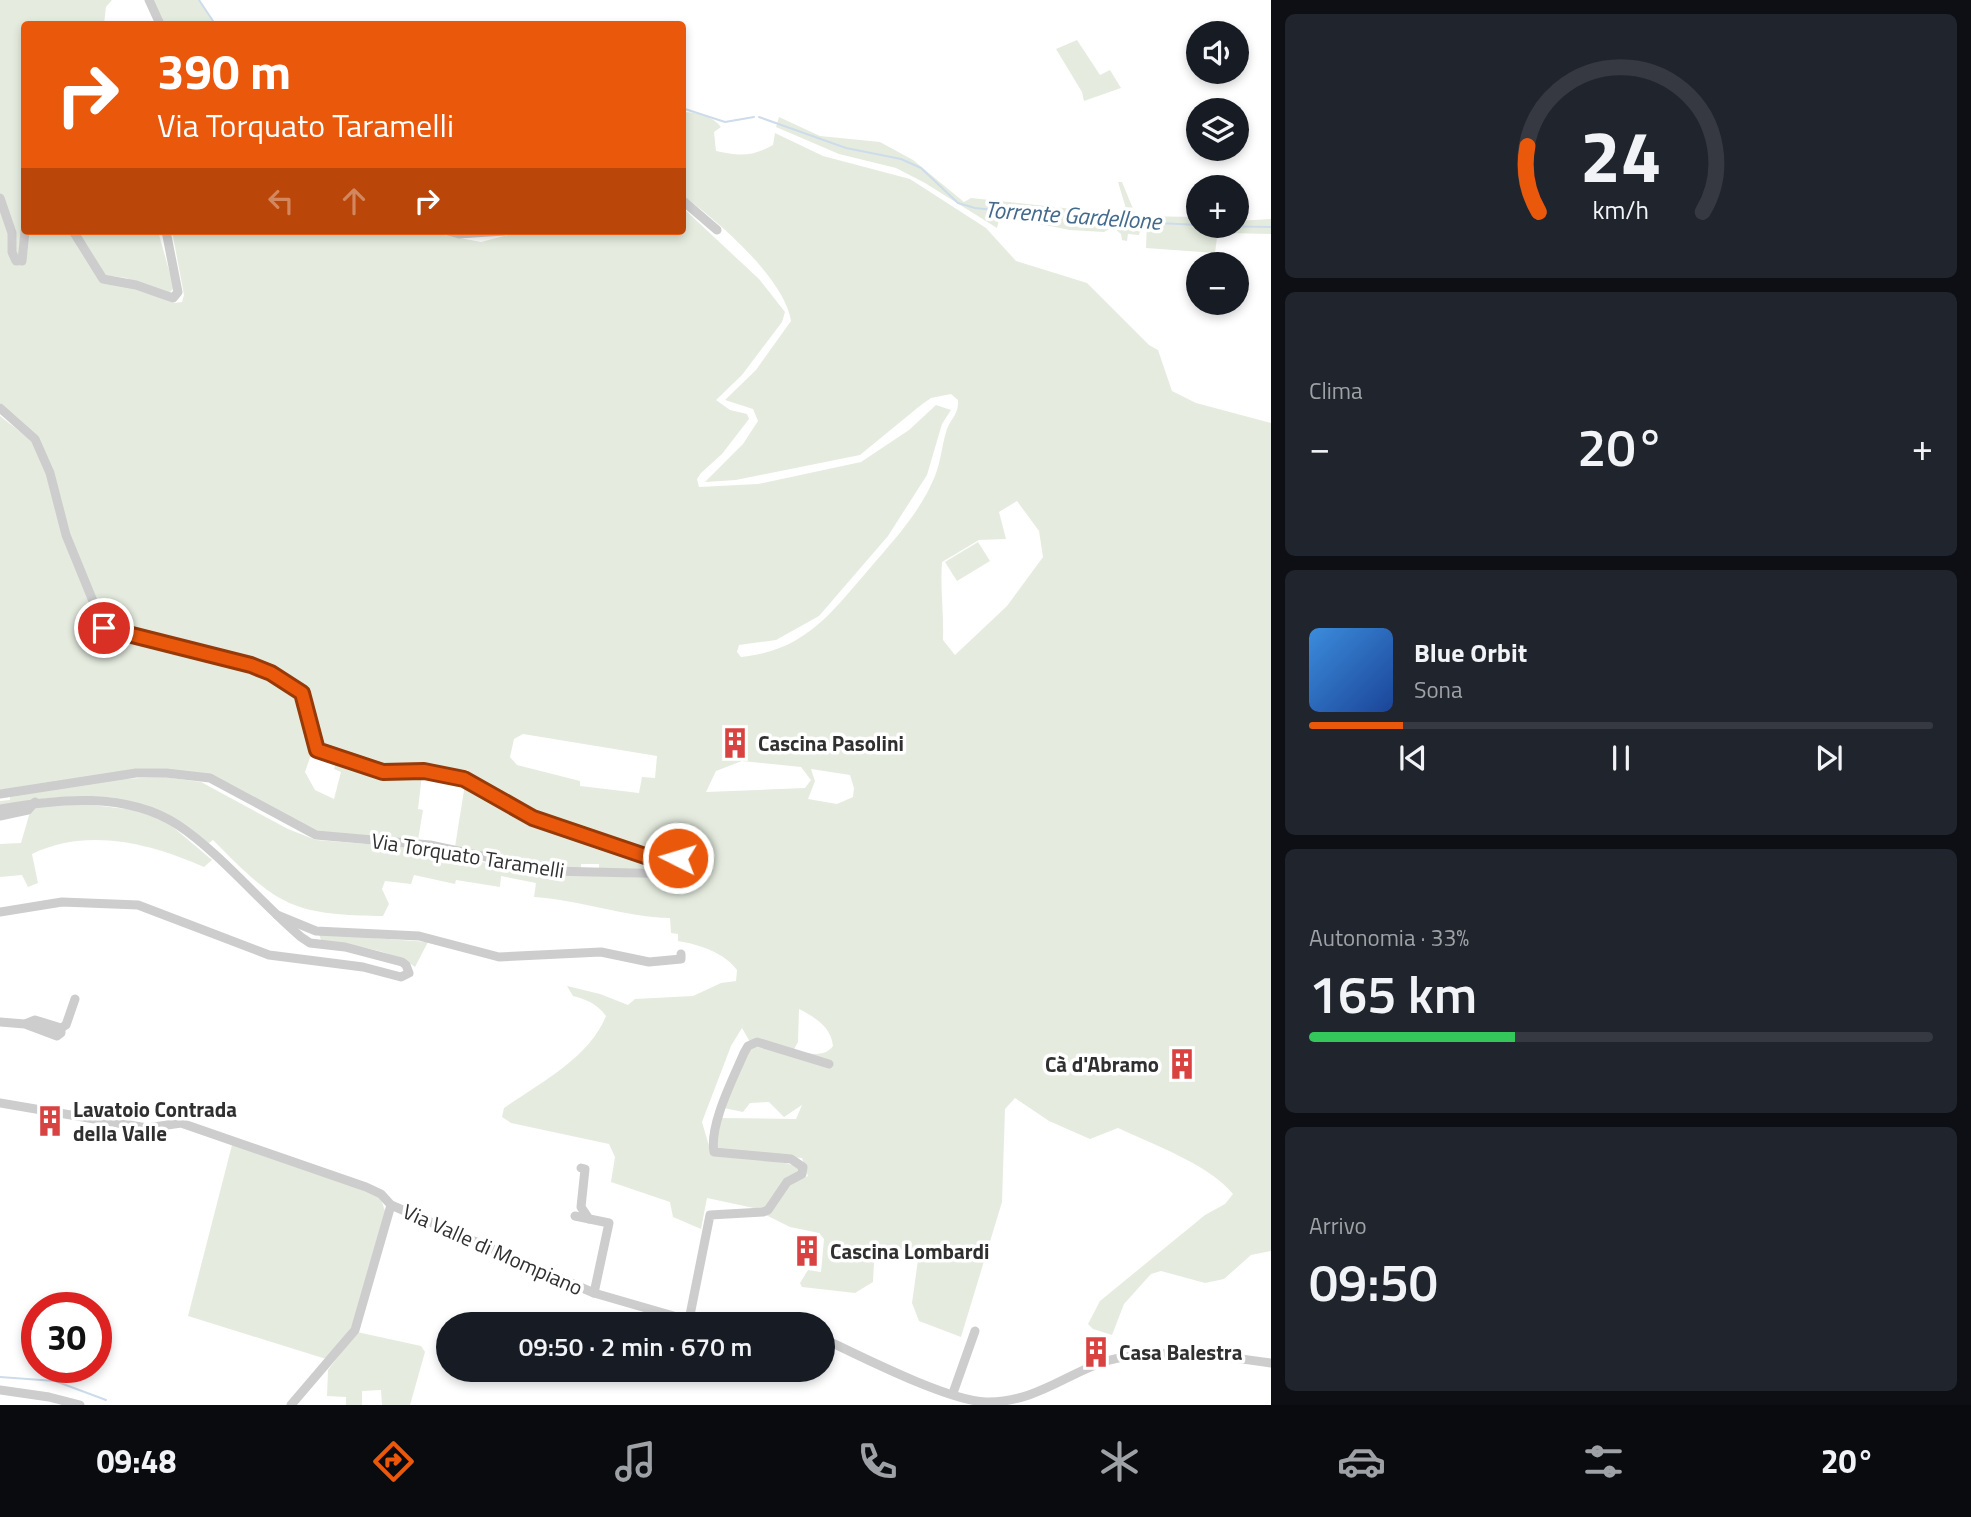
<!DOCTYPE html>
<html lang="it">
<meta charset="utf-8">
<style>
:root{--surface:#171b24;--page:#20242c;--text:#f1f3f6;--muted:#9ea1a6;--line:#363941;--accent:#ea580c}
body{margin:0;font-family:"Titillium Web",sans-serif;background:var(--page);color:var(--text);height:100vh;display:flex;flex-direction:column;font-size:26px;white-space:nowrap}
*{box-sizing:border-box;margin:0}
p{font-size:23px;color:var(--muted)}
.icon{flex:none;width:38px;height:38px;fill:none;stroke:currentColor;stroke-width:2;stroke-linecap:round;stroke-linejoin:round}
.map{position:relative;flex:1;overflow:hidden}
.drawer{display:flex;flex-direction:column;gap:14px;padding:14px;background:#0d0f14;width:700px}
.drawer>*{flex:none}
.hud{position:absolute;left:21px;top:21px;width:665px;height:214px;border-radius:7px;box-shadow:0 4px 10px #0003;background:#ea580c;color:#fff;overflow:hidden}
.controls{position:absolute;left:1186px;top:21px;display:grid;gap:14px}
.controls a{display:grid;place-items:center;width:63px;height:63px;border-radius:50%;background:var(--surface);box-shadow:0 4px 10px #0003;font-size:35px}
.speed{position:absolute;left:21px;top:1292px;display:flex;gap:14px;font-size:35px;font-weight:700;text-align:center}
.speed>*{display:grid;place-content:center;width:91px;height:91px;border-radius:50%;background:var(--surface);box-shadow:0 4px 10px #0003;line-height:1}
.speed .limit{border:10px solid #d22;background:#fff;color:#111}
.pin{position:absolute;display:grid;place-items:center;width:60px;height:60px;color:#fff;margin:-30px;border:4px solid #fff;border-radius:50%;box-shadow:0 2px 7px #0007}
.me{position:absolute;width:77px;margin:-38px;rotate:275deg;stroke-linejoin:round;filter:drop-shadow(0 0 5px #0008)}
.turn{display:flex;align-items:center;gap:24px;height:147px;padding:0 21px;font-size:32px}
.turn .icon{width:91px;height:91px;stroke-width:2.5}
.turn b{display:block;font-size:49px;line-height:60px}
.lanes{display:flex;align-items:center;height:66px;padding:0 21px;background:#0003;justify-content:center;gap:35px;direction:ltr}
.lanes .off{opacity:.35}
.big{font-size:52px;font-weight:600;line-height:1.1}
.drawer .card{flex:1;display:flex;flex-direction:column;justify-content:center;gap:10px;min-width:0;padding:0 24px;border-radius:10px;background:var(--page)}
.drawer .dial{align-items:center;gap:0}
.dial svg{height:182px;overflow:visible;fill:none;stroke:var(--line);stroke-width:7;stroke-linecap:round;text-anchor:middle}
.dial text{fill:var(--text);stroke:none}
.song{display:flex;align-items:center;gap:21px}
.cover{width:84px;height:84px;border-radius:10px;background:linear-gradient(135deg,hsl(210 70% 55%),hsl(220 70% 35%))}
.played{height:7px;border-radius:4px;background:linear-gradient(90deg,var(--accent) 15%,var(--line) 15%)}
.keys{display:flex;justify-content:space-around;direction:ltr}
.heat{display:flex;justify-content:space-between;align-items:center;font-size:38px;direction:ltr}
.charge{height:10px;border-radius:5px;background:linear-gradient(90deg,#34c759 33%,var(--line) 0)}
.trip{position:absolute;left:436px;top:1312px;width:399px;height:70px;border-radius:35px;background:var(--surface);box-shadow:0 4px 10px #0003;font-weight:600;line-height:70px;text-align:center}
.menu{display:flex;height:112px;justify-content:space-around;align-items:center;background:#090b0e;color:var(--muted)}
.menu .icon{width:49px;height:49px}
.menu .selected{color:var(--accent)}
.menu b{font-size:32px;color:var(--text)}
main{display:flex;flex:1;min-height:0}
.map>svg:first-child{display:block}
</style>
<main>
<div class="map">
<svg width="1271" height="1405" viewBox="0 0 1271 1405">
<rect width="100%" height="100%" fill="#fff"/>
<g fill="#e5ecdf" fill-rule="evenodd">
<polygon points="0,0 112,0 106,7 104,24 24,24 24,217 21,253 17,255 0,194"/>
<polygon points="151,0 198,0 216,24 164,24"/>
<polygon points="1077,40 1100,75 1110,70 1121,88 1084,101 1082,92 1056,49"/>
<path d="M683 112C696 112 713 116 721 127L714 132 716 151C740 156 751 157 773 145L775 133 823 156 910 179 986 228 1016 261 1087 283 1149 345 1158 350 1172 391 1196 403 1271 423V1251L1251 1255 1224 1279 1205 1283 1161 1271 1151 1274 1124 1304 1112 1335 1093 1329 1088 1324 1100 1301 1205 1215 1225 1204 1233 1194C1210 1165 1152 1144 1118 1128L1090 1139 1049 1121 1015 1098 1005 1109 1002 1202 961 1337 919 1321 912 1303 919 1253 875 1244 873 1282 855 1293 802 1287 800 1283 808 1270 821 1272 824 1239 819 1233 790 1227 766 1215 788 1184 808 1176 802 1158 719 1153 716 1133 720 1118 796 1119 802 1105 784 1117 769 1102 750 1103 743 1112 724 1108 744 1059 753 1046 796 1056 797 1052C811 1053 824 1058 833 1046 831 1026 814 1017 799 1009L798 1042 793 1051 757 1040 750 1042 742 1028 731 1046 702 1122 712 1156 777 1161 800 1167 801 1172 785 1181 763 1210 707 1198 701 1229 673 1217 670 1202 611 1182 615 1157 609 1144 511 1123 502 1117 504 1108C540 1083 589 1058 606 1016 597 1004 588 1000 573 996L567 986 600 994 628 1005 635 999 693 996 721 983 736 981 737 970C725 953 698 944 678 941V934L671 933 670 918C624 917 581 900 534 897L536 883 501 876 500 887 456 880 455 884 414 875 411 884 385 881 382 889 389 904 383 916C291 915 277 905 213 840L209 843C163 814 121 794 65 797 43 797 22 804 0 807V801L10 800V795L121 779 164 777 201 782 288 829 316 840 419 848 532 873 674 879 687 869 680 856 641 852 563 825 528 811 469 777 468 770 385 765 319 743 303 691 265 665 251 660 252 657 208 650 105 622 68 533 53 473 36 438 0 403V202L9 232 14 264 20 266 24 262 29 231H71L101 282 127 285 174 303 182 302 184 295 172 231H422L481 242 523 231H682L683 208 759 279 785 312 782 322 742 375 716 400 730 410 747 414 749 419 722 454 701 473 697 479 699 487 758 484 861 462 909 430 936 405 951 410 942 424 927 475 888 536 819 616 776 640 739 645 737 652 741 657C805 651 832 612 870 568 894 540 921 511 935 476 941 461 942 444 947 429 952 417 959 414 958 400L951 394 931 398 921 405 860 455 736 480 705 482 743 444 758 421 753 409 725 400 756 370 791 321C785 279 717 220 683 196ZM1017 501 1039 531 1043 557 1007 606 955 655 943 640C944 613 940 589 942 562L979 540 1006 539 999 512ZM523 734 657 756 655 778 642 777 639 793 580 786V781L517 765 510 757 514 739ZM742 761 801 767 811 780 805 788 706 792 716 771ZM811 769 850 775 854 788 853 797 837 804 808 799 815 781Z"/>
<polygon points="779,117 820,136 880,142 913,160 964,202 971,198 1128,215 1118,182 1122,182 1136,216 1199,217 1199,226 1237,226 1237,221 1271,219 1271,234 1228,233 1218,230 1215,253 1146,248 1147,224 1141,228 1139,235 1128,234 1127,241 1122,240 1121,234 1113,227 1104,232 1070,230 1000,216 997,228 925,183 896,168 839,154 776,127"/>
<polygon points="76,231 158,231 174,288 168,294 126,278 103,275"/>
<path d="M0 416 32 441 45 469 99 621 78 617 77 624 93 629 95 636C165 653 238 655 300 695L314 746 305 772 315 790 334 799 341 772 334 769 337 760 383 776 422 775 418 809 423 810 418 840 317 833 237 788 163 770 0 791Z"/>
<polygon points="978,542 990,561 957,581 945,562"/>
<polygon points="465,784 582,835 650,860 652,865 669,866 672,861 678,866 666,870 599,869 599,864 581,864 581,869 552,869 455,847"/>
<path d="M75 803 135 810 167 822 212 860 204 867C150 843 87 827 32 854L38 883 28 887 22 875 0 877V844L21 843 30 812 37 805Z"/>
<path d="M319 934 428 942 415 967C396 950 346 945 321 940Z"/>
<polygon points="232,1145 380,1196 385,1211 353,1325 326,1359 188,1316"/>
<polygon points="357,1332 421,1346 425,1352 410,1405 382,1405 381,1390 362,1391 362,1405 346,1405 346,1397 327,1396 328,1370"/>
</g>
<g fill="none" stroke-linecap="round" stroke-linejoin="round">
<g stroke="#cddcea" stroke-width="2">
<polyline points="199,0 215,24"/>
<polyline points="682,108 725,122 754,117"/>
<polyline points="759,117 846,148 901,159 921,168 958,203 975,208 1097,220 1199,225"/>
<polyline points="1211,226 1271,227"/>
<polyline points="0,1377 55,1381 106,1400"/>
</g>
<g stroke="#cdcdcd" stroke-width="9">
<polyline points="149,0 160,24"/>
<polyline points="0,198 12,233 12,252 16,261 22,261 25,231"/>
<polyline points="682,200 717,230"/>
<polyline points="73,231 103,279 136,285 173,298 178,292 166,231"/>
<polyline points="448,231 459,234 504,231"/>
<path d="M0 408 35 439 50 473 66 535 104 628C147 640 276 660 301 693 307 701 313 737 317 750"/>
<polyline points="0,794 136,773 166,773 210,778 316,835 430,845 552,871 675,874 682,868 682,862 678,857 645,856 583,832 533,818 464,779 424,771 383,772 313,748"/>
<path d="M0 809C57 799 126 791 178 825 219 852 262 904 301 937L310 943 345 947 402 962 406 965 409 973 401 977 363 967 269 955 138 905 62 902 0 912"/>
<polyline points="0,816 28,810 35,802"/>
<polyline points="277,915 316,931 419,936 499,957 601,952 649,962 681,959 681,954"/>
<polyline points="0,1022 25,1024 57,1036 61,1033 61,1028 35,1020 25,1024"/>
<polyline points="61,1028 66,1025 75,999"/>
<polyline points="0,1103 147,1128 181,1123 366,1187 381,1194 391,1205 594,1293 684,1319 721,1325"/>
<polyline points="581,1168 585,1169 581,1207 589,1219"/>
<polyline points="575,1216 609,1223 594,1293"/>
<path d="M689 1320 710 1215 763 1212 768 1210 787 1182 802 1174 803 1167 791 1159 714 1152C709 1125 733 1079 744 1053L748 1046 757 1042 829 1064"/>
<polyline points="726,1325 776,1325"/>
<path d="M822 1338C860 1356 948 1401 986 1402 1034 1403 1066 1374 1106 1361 1157 1346 1220 1356 1271 1363"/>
<polyline points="0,1390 49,1397 80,1405"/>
<polyline points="953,1393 975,1331"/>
<polyline points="291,1405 355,1330 391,1205"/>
</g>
</g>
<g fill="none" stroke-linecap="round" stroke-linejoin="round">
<defs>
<polyline id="route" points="104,628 251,665 271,673 302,693 317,750 383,772 424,771 464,779 533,818 645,856 678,858"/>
</defs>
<use href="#route" stroke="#983908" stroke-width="18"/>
<use href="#route" stroke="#ea580c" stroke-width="12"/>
</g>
<defs>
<symbol id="building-bare" viewBox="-9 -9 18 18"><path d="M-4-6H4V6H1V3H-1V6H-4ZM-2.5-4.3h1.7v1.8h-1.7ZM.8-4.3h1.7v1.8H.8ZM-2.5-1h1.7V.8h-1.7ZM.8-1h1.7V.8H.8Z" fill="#d84240" stroke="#fff" stroke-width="2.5" paint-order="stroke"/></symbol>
</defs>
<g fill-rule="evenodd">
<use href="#building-bare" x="713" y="721" width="44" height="44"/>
<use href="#building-bare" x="1160" y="1042" width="44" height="44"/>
<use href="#building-bare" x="28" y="1099" width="44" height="44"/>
<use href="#building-bare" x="785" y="1229" width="44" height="44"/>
<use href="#building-bare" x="1074" y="1330" width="44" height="44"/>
</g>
<g text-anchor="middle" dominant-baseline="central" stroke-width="7" stroke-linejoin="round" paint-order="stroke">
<g font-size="21" font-weight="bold" fill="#303030" stroke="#fff" text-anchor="start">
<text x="758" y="743">Cascina Pasolini</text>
<text x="1159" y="1064" text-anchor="end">Cà d'Abramo</text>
<text x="73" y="1109">Lavatoio Contrada<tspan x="73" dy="24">della Valle</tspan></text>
<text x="830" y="1251">Cascina Lombardi</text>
<text x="1119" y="1352">Casa Balestra</text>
</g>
<g font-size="21" fill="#303030" stroke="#fff">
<text transform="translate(468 855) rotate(9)">Via Torquato Taramelli</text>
<text transform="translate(493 1249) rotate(24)">Via Valle di Mompiano</text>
</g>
<g font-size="23" font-style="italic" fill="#436a8c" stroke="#fff">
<text transform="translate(1073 215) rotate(4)">Torrente Gardellone</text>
</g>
</g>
</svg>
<div class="controls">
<a><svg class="icon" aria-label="sound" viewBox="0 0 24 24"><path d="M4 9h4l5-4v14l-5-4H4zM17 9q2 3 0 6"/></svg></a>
<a><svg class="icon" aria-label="layers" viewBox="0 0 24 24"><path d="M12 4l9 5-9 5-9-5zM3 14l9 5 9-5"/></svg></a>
<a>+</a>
<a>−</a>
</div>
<div class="speed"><div class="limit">30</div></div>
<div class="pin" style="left:104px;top:628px;background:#d93025"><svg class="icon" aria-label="arrive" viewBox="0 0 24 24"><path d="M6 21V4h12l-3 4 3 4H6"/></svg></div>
<svg class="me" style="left:678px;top:858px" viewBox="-20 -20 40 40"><circle r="17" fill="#ea580c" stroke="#fff" stroke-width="3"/><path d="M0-11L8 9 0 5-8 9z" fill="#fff"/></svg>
<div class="trip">09:50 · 2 min · 670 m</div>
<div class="hud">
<div class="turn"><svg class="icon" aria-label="right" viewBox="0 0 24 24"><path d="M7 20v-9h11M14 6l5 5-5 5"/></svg><div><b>390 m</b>Via Torquato Taramelli</div></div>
<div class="lanes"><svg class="icon off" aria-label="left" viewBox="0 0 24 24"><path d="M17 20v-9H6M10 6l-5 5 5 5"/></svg><svg class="icon off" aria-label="ahead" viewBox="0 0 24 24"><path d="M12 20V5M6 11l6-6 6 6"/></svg><svg class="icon" aria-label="right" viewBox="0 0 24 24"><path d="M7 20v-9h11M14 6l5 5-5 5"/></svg></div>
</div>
</div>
<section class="drawer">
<div class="card dial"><svg viewBox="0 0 100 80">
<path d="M14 69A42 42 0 1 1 86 69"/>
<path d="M14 69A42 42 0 0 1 9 40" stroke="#ea580c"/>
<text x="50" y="56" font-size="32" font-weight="700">24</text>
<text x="50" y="72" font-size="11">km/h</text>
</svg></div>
<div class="card"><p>Clima</p>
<div class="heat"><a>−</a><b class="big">20°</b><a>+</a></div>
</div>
<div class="card">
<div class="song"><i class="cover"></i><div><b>Blue Orbit</b><p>Sona</p></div></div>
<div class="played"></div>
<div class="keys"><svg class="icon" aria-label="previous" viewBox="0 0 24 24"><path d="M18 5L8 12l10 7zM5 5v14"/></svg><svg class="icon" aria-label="pause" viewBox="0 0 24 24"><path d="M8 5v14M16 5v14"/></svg><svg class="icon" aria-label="next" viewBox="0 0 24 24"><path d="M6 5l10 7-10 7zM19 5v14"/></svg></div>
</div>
<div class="card"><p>Autonomia · 33%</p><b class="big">165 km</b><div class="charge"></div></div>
<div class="card"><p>Arrivo</p><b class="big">09:50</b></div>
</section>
</main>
<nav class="menu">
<b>09:48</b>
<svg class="icon selected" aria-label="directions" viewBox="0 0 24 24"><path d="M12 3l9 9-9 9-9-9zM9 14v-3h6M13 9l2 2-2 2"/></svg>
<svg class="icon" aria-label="music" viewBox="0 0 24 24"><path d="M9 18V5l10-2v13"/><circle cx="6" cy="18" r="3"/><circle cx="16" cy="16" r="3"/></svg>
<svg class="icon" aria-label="phone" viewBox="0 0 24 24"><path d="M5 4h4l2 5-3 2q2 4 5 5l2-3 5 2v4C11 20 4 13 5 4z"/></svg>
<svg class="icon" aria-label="climate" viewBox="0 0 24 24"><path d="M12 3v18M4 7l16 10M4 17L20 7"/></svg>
<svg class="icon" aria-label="car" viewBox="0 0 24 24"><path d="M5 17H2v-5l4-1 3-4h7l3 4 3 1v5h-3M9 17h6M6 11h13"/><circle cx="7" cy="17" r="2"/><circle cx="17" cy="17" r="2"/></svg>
<svg class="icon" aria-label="filters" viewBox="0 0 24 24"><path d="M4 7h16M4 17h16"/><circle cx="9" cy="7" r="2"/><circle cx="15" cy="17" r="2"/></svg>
<b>20°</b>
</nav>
